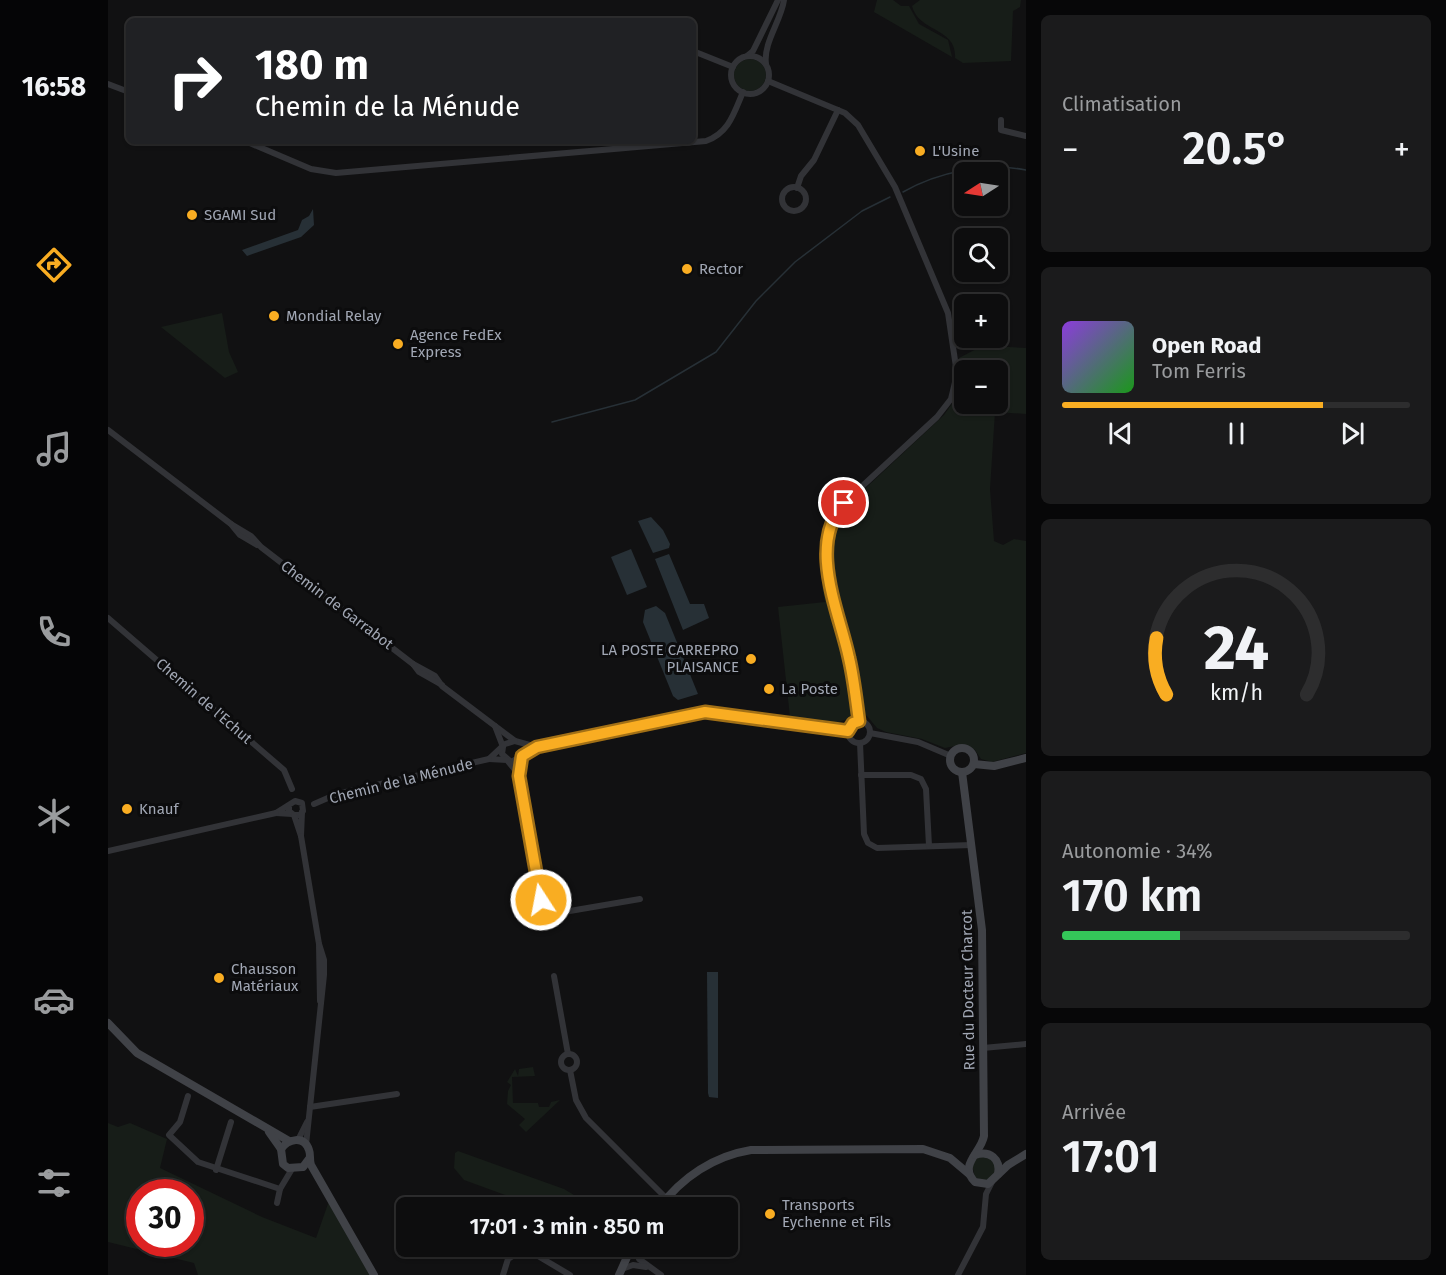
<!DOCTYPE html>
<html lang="fr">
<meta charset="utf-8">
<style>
:root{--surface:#0d0d0e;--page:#1b1b1c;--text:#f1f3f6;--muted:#9a9c9e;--line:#2d2d2e;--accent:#f9ad22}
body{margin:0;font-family:"Fira Sans",sans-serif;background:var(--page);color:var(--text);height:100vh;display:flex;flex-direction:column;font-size:22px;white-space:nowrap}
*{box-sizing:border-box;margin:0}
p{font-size:20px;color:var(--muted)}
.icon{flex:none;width:33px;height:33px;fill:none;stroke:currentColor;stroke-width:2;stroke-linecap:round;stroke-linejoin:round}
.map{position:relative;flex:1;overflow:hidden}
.sheet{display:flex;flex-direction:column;gap:15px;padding:15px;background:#070708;width:420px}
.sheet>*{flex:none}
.banner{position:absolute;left:18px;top:18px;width:570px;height:126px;border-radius:9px;box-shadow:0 2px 4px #0004,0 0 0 2px var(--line);background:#202124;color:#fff;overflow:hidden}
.needle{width:39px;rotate:258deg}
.tools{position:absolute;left:846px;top:162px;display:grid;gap:12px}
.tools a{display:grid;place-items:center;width:54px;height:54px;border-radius:9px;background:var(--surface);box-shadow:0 2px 4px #0004,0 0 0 2px var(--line);font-size:30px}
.speed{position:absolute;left:18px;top:1179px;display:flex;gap:12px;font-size:30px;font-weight:700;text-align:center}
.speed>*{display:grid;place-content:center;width:78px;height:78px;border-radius:50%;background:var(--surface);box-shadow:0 2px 4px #0004,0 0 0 2px var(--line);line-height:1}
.speed .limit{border:9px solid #d22;background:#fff;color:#111}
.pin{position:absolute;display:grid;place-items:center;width:51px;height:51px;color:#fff;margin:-26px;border:3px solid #fff;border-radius:50%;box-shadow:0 2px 6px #0007}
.me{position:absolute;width:66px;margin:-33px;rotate:349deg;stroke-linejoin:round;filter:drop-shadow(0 0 4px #0008)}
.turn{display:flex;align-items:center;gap:21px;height:126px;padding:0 30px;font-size:27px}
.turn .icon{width:78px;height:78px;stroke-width:2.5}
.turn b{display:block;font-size:42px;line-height:51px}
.big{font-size:45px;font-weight:600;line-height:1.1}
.sheet .widget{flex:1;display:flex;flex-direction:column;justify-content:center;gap:9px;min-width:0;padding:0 21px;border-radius:9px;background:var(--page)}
.sheet .dial{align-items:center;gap:0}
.dial svg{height:156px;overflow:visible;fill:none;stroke:var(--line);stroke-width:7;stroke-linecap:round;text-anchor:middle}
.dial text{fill:var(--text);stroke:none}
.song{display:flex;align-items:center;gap:18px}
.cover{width:72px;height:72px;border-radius:9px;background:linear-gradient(135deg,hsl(270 70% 55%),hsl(120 70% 35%))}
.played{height:6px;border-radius:3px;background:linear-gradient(90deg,var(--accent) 75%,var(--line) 75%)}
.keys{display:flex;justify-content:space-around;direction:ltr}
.heat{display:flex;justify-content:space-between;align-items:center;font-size:33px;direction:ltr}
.charge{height:9px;border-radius:4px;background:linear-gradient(90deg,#34c759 34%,var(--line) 0)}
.trip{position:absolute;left:288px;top:1197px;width:342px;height:60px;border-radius:9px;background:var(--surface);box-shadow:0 2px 4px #0004,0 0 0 2px var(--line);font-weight:600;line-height:60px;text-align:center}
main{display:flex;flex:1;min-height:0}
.tab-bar{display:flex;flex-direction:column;width:108px;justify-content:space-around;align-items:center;background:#050506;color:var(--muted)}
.tab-bar .icon{width:42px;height:42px}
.tab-bar .active{color:var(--accent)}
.tab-bar b{font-size:27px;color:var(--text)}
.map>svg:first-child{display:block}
</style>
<main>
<nav class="tab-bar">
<b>16:58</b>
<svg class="icon active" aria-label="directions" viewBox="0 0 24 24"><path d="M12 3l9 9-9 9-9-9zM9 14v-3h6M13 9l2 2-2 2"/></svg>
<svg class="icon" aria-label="music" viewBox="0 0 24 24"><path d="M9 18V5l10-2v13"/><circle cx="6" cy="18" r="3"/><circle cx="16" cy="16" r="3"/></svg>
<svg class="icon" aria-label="phone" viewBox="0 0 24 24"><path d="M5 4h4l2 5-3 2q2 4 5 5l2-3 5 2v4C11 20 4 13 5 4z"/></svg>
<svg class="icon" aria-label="climate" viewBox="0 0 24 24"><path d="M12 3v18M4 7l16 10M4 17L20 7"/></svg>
<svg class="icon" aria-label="car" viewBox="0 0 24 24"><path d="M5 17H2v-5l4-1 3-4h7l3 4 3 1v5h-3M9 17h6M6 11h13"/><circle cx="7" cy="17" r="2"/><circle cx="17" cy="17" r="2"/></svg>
<svg class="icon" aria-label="filters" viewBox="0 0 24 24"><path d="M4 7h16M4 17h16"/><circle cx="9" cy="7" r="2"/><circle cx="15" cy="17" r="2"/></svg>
</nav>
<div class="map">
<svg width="918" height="1275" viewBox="0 0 918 1275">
<rect width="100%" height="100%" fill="#111112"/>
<g fill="#171d18" fill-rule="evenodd">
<polygon points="769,0 785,0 793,6 801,6 811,24 840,40 844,57 766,12"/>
<path d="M812 0H913L912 7 905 11 903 61 855 63 847 58C849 27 811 33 804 6Z"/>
<circle cx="642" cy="75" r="16"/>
<polygon points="114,313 121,352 130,372 117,378 53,327"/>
<path d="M885 346 918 348V414L887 412 882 489 886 541 895 545 906 539 918 541V753L884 762 873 759 867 750 857 744 837 748 814 739 778 732 769 728 753 709 723 566 725 526 732 512 836 415 846 401 851 386 854 385 851 358 872 347ZM856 370H890V404H856Z"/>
<path d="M714 587 721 590C728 619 752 691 742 718L728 723 682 717 670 607 717 602Z"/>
<polygon points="425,1067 427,1076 404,1077 405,1103 430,1103 431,1107 441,1107 443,1102 452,1100 418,1132 411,1125 417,1119 399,1104 400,1091 403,1085 399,1082 407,1069 410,1076 411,1069"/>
<path d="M0 1123 10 1127 22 1123 59 1139 52 1168 154 1217 208 1238 221 1201 262 1275H90L86 1263 0 1242ZM32 1192H82V1244H32Z"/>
<polygon points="350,1151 456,1189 486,1207 430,1207 356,1180 346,1168 347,1153"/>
<polygon points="879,1156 888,1165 885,1177 876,1181 867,1177 864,1165 869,1157"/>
</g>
<g fill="#273036">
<polygon points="205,209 206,225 193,237 139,256 134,250 190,230 194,220 201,216"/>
<polygon points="543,517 555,530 562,544 561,548 545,553 530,521"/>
<polygon points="523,549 539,587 519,595 503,557"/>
<polygon points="561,554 582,604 596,604 601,618 575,630 547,559"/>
<polygon points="548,606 557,613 590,694 570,700 565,696 535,622 537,610"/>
<polygon points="599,972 610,972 610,1098 601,1097 600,1093"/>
</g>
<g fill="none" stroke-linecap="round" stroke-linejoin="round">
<g stroke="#273036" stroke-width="1.5">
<path d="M795 192C830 172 878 162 918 170"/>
<polyline points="444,422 527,400 608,352 648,301 687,262 754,211 782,197"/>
</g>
<g stroke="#323337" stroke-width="6">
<polyline points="585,51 625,67"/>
<polyline points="639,56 645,51 670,0"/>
<circle cx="642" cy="75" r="19"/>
<path d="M658 64C655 43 673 21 676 0"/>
<path d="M660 81 737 113 750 125 787 187 840 313 849 374 843 399 829 417 736 503C700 543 729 604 739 649 745 672 748 697 751 721"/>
<polyline points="0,84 21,92"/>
<polyline points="893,120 893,130 918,136"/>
<path d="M137 141 203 169 228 173 598 141C621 133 626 113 635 92"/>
<circle cx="686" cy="199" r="12"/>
<polyline points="689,188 693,176 706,160 730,110"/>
<polyline points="0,430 123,524 132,535 149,545"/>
<polyline points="123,524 143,536 153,547 305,664 327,676 334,686 407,741 429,747"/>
<polyline points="0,618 176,770 184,789"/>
<polyline points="305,664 311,672 334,685"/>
<circle cx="751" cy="732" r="11"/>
<polyline points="387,726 395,747 394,754 403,762 429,747 591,712 621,713 740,731"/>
<polyline points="762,733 810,742 843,756"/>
<polyline points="407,741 397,744 381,759 399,760 411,775 414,756"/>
<polyline points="752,743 756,834 760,843 769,848 864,845"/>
<polyline points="411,775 432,895 437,908 450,913 532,899"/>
<polyline points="753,775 803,775 813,779 818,789 821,846"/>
<polyline points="206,804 229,794 381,759"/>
<polyline points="181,805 181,811 186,815 192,815 195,811 194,803 187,801 168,813 184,814"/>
<polyline points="186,815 193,836 194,812"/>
<polyline points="193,836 211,944"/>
<polyline points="0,851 168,813"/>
<polyline points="446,976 460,1054"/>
<polyline points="875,1048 918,1044"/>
<circle cx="461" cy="1062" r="8"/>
<polyline points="462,1070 468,1100 478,1118 558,1198"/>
<polyline points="80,1096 72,1122 61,1135 90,1162 172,1189 184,1169"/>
<polyline points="202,1107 289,1094"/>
<polyline points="190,1140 199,1122"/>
<polyline points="198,1145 216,975 216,960 211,944 212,1001"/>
<polyline points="108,1170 123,1122"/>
<polyline points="169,1203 172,1189"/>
<polyline points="526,1246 531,1259 553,1275"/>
<polyline points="514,1269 525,1265 538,1267"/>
<polyline points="395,1275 400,1259 413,1251 425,1253 462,1275"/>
<polyline points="850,1275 875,1227 878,1194 884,1182"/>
</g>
<g stroke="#404247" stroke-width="8">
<circle cx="854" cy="760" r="12"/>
<polyline points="866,764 886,766 918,758"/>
<path d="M854 772 874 930 876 1136C873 1153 850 1165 867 1182L880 1184 900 1165 918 1154"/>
<polyline points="0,1023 29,1053 181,1141"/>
<polyline points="161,1132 173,1149 175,1164 180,1168 195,1167 201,1159"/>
<path d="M173 1149C180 1139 196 1135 201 1150 203 1155 201 1159 203 1165L266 1275"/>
<path d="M867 1155C882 1150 893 1159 890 1174"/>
<path d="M551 1208C574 1177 606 1156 643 1150L815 1149 842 1158 861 1174"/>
<polyline points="511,1275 524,1246"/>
</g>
</g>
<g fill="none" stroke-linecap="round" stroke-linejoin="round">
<defs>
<path id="route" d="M433 900 411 776 414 756 429 747 597 712 740 731 745 723 751 721C748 700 746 679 741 658 731 611 699 545 736 503"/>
</defs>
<use href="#route" stroke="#a27016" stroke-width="15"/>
<use href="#route" stroke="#f9ad22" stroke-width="10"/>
</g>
<g fill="#f9ad22" stroke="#0c0c0d" stroke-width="2">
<circle cx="812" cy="151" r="6"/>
<circle cx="84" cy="215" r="6"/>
<circle cx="579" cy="269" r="6"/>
<circle cx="166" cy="316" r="6"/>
<circle cx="290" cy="344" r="6"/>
<circle cx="643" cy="659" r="6"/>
<circle cx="661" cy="689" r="6"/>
<circle cx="19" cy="809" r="6"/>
<circle cx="111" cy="978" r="6"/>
<circle cx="662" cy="1214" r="6"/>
</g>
<g text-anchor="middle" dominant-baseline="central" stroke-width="6" stroke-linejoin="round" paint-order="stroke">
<g font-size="15" fill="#a1a7b4" stroke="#0c0c0d" text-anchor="start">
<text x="824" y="151">L'Usine</text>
<text x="96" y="215">SGAMI Sud</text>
<text x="591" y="269">Rector</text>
<text x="178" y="316">Mondial Relay</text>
<text x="302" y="335">Agence FedEx<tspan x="302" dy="17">Express</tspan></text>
<text x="631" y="650" text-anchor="end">LA POSTE CARREPRO<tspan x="631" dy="17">PLAISANCE</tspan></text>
<text x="673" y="689">La Poste</text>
<text x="31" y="809">Knauf</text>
<text x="123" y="969">Chausson<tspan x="123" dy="17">Matériaux</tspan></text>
<text x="674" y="1205">Transports<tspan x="674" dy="17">Eychenne et Fils</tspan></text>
</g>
<g font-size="15" fill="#a1a7b4" stroke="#0c0c0d">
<text transform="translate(229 605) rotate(37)">Chemin de Garrabot</text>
<text transform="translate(96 701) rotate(41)">Chemin de l'Echut</text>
<text transform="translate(293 781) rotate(-14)">Chemin de la Ménude</text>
<text transform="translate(860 990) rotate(-91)">Rue du Docteur Charcot</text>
</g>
</g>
</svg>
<div class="tools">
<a><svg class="needle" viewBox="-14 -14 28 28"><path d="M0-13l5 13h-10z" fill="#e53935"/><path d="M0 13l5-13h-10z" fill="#9a9c9e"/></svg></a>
<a><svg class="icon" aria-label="search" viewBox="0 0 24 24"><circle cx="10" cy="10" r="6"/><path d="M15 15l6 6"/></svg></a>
<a>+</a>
<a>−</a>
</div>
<div class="speed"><div class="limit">30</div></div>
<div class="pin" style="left:736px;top:503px;background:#d93025"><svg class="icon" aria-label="arrive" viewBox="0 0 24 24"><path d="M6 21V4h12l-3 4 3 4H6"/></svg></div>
<svg class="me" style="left:433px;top:900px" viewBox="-20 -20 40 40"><circle r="17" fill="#f9ad22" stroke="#fff" stroke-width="3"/><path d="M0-11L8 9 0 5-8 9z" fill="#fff"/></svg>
<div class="trip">17:01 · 3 min · 850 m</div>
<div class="banner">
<div class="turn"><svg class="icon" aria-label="right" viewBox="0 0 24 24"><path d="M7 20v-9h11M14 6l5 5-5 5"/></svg><div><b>180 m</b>Chemin de la Ménude</div></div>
</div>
</div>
<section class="sheet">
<div class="widget"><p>Climatisation</p>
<div class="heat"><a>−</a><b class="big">20.5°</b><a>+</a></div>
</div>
<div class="widget">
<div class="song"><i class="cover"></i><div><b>Open Road</b><p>Tom Ferris</p></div></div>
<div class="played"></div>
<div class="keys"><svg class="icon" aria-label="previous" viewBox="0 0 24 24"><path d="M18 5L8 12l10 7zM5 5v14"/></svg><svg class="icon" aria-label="pause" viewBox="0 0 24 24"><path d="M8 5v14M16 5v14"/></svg><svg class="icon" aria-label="next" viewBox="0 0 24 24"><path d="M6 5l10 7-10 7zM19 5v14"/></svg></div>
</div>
<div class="widget dial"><svg viewBox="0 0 100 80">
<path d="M14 69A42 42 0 1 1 86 69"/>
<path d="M14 69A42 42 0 0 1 9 40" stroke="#f9ad22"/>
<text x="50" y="56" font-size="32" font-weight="700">24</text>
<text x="50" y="72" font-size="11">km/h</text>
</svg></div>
<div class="widget"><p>Autonomie · 34%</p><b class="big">170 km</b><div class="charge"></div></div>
<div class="widget"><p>Arrivée</p><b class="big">17:01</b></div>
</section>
</main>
